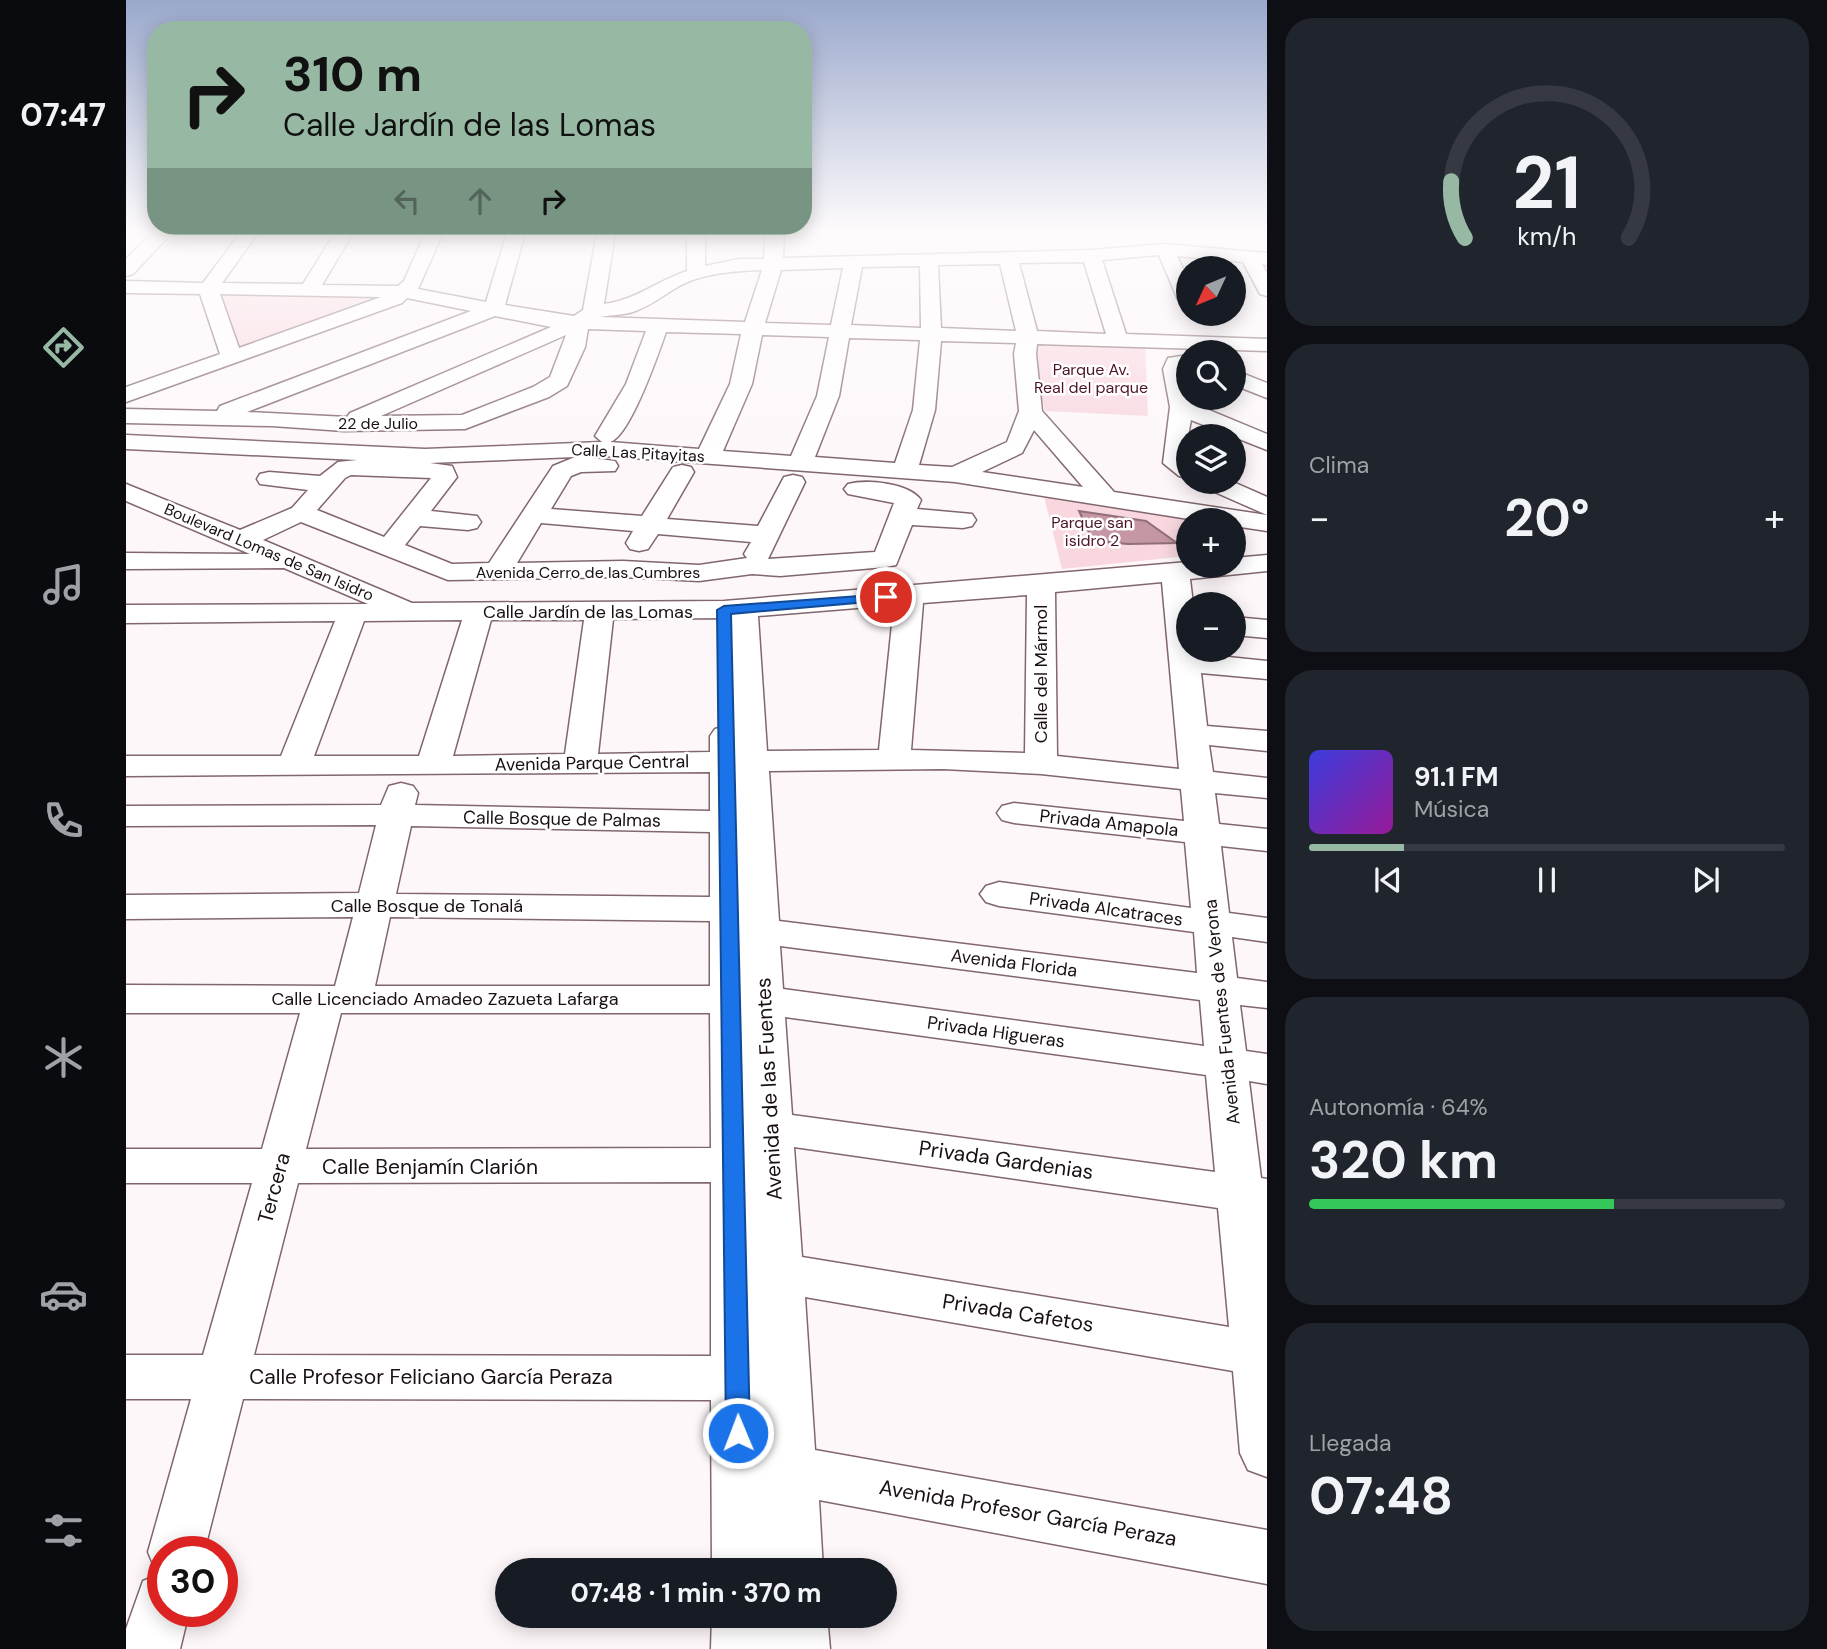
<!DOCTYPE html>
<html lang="es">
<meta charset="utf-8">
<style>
:root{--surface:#171b24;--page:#20242c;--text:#f1f3f6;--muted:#9ea1a6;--line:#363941;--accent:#97b9a4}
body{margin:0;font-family:"DM Sans",sans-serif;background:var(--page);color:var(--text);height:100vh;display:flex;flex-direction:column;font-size:26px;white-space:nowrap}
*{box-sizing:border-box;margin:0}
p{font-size:23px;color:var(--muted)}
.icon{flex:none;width:38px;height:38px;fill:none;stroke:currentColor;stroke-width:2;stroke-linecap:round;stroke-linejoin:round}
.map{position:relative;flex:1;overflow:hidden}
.panel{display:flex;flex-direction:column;gap:18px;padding:18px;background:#0d0f14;width:560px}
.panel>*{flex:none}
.hud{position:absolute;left:21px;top:21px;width:665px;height:214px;border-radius:28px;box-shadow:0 4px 18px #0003;background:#97b9a4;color:#111;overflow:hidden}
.needle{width:46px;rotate:226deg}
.buttons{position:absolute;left:1050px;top:256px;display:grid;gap:14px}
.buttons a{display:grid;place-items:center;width:70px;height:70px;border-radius:50%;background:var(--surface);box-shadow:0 4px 18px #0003;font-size:35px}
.speed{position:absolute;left:21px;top:1536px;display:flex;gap:14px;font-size:35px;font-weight:700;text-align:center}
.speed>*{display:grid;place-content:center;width:91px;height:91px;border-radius:50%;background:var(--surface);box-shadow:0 4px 18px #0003;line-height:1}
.speed .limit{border:10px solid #d22;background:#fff;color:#111}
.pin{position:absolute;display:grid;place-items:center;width:60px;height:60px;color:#fff;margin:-30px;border:4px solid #fff;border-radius:50%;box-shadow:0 2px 7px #0007}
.me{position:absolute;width:77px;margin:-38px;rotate:359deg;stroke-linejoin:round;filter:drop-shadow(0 0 5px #0008)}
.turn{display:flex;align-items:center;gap:24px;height:147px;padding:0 21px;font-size:32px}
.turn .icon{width:91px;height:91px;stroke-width:2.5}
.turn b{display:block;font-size:49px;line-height:60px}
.lanes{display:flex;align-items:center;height:66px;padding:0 21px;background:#0003;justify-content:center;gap:35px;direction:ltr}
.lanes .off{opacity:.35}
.big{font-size:52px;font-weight:700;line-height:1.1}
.panel .tile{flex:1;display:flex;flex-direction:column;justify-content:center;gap:10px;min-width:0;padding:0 24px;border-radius:28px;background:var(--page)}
.panel .dial{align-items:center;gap:0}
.dial svg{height:182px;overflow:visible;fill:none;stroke:var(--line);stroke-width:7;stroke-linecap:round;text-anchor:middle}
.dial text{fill:var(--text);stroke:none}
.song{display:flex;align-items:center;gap:21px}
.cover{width:84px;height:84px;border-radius:10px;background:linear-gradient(135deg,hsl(240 70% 55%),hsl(300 70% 35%))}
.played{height:7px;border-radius:4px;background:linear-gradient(90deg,var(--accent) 20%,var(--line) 20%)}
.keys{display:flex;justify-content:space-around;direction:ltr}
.heat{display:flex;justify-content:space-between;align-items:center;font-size:38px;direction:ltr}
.charge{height:10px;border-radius:5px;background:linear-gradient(90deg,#34c759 64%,var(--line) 0)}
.trip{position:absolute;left:369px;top:1558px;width:402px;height:70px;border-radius:35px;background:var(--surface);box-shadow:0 4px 18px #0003;font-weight:700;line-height:70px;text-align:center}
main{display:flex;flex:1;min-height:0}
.tab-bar{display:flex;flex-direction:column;width:126px;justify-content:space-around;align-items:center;background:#090b0e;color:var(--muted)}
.tab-bar .icon{width:49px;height:49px}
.tab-bar .on{color:var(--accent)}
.tab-bar b{font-size:32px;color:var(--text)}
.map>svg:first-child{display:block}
</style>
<main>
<nav class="tab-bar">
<b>07:47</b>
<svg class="icon on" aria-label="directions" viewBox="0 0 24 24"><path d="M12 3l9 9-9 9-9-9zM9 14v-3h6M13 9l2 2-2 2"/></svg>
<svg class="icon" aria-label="music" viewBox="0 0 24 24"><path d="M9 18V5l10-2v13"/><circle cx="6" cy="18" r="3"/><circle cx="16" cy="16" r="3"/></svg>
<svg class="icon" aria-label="phone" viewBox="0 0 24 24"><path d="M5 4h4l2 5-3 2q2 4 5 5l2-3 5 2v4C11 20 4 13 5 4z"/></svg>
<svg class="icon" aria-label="climate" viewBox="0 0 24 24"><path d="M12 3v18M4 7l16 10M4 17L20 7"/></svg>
<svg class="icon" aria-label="car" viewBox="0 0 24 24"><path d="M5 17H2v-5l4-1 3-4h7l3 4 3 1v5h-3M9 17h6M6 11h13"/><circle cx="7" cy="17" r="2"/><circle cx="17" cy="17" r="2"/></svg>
<svg class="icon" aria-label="filters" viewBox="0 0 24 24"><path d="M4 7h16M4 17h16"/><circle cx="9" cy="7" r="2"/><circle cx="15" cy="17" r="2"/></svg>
</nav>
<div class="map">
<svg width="1141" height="1649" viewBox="0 0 1141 1649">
<rect width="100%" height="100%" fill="#fdf7f9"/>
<g fill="#f8d7df">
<polygon points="86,291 263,294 106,349"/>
<polygon points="901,339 1019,344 1022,416 919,411"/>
<polygon points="916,488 1083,520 1062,520 1062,556 936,569"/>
</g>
<polygon fill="#c596a3" stroke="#926e78" stroke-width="2" points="953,511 1020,521 1051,543 1002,544 967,541"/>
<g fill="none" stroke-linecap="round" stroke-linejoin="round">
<defs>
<g id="minor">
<polygon points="27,233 46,233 7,274 0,276 0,259"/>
<path d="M114 233H132L96 283 177 284 209 233H227L196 285 272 286 278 281 299 233H317L292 289 360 302 381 233H399L379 305 448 316 457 310 471 233H489L478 304C510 300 531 281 561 271V233H579V266L613 259H638L640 233H658L657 258 965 250 1039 244 1141 253V265L1136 264 1141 273V296L1134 294 1117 262 1051 256 1062 279V306L1052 300 1033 255 976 260 1000 334 1141 339V351L911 344 910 354 916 411 988 492 1141 515V531L1108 526V520H1069L829 482 478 456 457 457 489 461 492 466 489 471 455 472 445 476 425 509 516 516 547 467 556 465 565 467 568 472 541 519 632 526 658 477 667 475 676 477 679 482 642 559 749 552 768 503 722 494 718 489 722 484C741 479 783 483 795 500L791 509 846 514 850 520 846 526 837 528 786 525 770 565 760 567 654 576 626 574 573 581 497 577 322 580 175 522 137 540 286 603 598 601 1062 562V565H1108V558L1141 555V571L1064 579 1067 604H1062V649H1072L1073 654 1141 661V679L1075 673 1081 726 1141 731V751L1083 745 1087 772 1141 778V798L1089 793 1093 824 1141 829V851L1095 846 1103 913 1141 918V942L1106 937 1111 978 1141 982V1008L1114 1005 1120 1051 1141 1054V1084L1123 1081 1135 1178 1141 1179V1477L1122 1470 1114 1453 1107 1371 679 1297 689 1450 1141 1530V1584L693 1500 697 1570H586L585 1400 117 1399 78 1552H37V1612H63L54 1649H0V1629L17 1581 36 1573 30 1571 22 1552 65 1399H0V1355H77L126 1183H0V1149H136L174 1013H0V985L209 986 227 917 0 919V895L233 893 250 825 0 826V806L255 805 263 786 275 783 287 786 292 793 289 805 584 811V772L0 776V756H155L209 621 0 623V605L242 604 158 568 0 569V553L124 554 0 501V484L114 530 166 508 182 490 134 484 131 479 134 474 143 472 194 476 212 462 231 460 0 449V435L299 449 476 442 469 436 500 384 520 331 462 329 459 347 441 386 423 397 339 429 218 431 146 426 0 423V409L91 411 94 406 345 311 281 298 276 303 0 402V387L94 354 74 294 0 293V281L77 283ZM958 262 980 334 911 331 893 263ZM874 264 890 331 815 328 812 265ZM794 266 795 328 725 325 736 267ZM717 268 705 325 639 323 655 270ZM636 270 619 322 474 317C485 315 496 315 507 312 524 306 535 297 550 288 574 273 609 271 636 270ZM94 294 255 297 113 348ZM369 316 425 327 224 413 221 417 121 412ZM540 332 615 334 604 384 573 449 484 442C504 437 533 352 540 332ZM440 335 424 377 407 387 336 415 255 416ZM636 335 703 337 691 396 665 456 597 451 626 384ZM723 338 794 340 787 410 769 463 689 457 713 396ZM815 341 890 343 888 354 893 411 881 442 826 467 793 465 809 410ZM908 430 957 487 856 472 896 453ZM449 457 427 466 363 563 326 564 279 545 294 526 342 530 351 528 355 522 351 516 305 511 331 477 326 466 304 463ZM225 475 305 478 258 537 191 510 219 478ZM415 523 507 531 500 543 504 549 513 551 522 549 532 534 625 542 618 554 621 558 573 565 497 561 391 563ZM1036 582 1053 769 931 756 929 592ZM901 595 899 753 785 750 797 603ZM768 605 753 750 641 751 632 616ZM603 618 607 728 600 726 589 729 584 736V752L472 754 487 619ZM336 620 293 756H188L238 621ZM365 620H458L439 754 327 756ZM817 769 915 774 1055 789 1058 821 888 803 876 806 871 813 876 820 888 823 1059 842 1065 908 873 882 860 886 854 894 860 902 873 906 1068 932 1071 973 653 921 643 771ZM285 826 584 832V897L270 894ZM264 917 584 921V986H249ZM654 946 1074 1000 1078 1046 657 989ZM215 1013H584L585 1148 180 1149ZM659 1017 1080 1075 1089 1172 666 1115ZM668 1147 1092 1208 1103 1327 676 1257ZM585 1182V1356L128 1355 172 1183Z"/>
<polygon points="1062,355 1062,367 1059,369 1062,397 1066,403 1141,434 1141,450 1065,420 1062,436 1062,478 1053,476 1037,463 1044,407 1037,369 1042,358"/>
<polygon points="1108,370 1141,383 1141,398 1108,385"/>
<polygon points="1072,481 1105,481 1141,497 1141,515 1075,486"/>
<polygon points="1108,617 1141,620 1141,638 1108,635"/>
<polygon points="586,1615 701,1615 704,1649 585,1649"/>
</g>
</defs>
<use href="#minor" stroke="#81666d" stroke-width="3"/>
<use href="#minor" fill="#fff" fill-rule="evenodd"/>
</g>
<linearGradient id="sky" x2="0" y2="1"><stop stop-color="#9aa8cc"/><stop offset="0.5" stop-color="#fefbfc"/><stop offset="1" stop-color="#fefbfc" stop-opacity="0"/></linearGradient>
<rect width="1141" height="463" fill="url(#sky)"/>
<polygon fill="#1a73e8" stroke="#114b97" stroke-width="2" points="760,594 764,595 764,600 605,614 624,1433 620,1440 612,1444 603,1440 600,1433 591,610 598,606"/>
<g text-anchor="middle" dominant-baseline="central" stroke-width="5" stroke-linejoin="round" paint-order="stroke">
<g font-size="16" fill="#4c1329" stroke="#fff">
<text x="965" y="369">Parque Av.<tspan x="965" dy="18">Real del parque</tspan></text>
<text x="966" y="522">Parque san<tspan x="966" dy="18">isidro 2</tspan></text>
</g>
<g font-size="16" fill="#1a1013" stroke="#fff">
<text x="252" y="423">22 de Julio</text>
<text transform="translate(512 453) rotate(3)">Calle Las Pitayitas</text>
<text transform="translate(143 552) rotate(23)">Boulevard Lomas de San Isidro</text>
<text x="462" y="572">Avenida Cerro de las Cumbres</text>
</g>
<g font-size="18" fill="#1a1013" stroke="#fff">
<text x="462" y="612">Calle Jardín de las Lomas</text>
<text transform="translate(915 674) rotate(-90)">Calle del Mármol</text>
<text transform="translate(466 763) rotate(-1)">Avenida Parque Central</text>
<text transform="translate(436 819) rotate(1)">Calle Bosque de Palmas</text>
<text transform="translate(983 823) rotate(6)">Privada Amapola</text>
<text x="301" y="906">Calle Bosque de Tonalá</text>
<text transform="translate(980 909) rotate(8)">Privada Alcatraces</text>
<text transform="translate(888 963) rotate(7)">Avenida Florida</text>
<text x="319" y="999">Calle Licenciado Amadeo Zazueta Lafarga</text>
<text transform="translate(1096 1012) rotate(-96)">Avenida Fuentes de Verona</text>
<text transform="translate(870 1032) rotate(8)">Privada Higueras</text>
</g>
<g font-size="21" fill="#1a1013" stroke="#fff">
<text transform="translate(643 1089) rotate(-93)">Avenida de las Fuentes</text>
<text transform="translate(880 1160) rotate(8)">Privada Gardenias</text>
<text x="304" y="1167">Calle Benjamín Clarión</text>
<text transform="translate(148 1188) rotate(-75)">Tercera</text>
<text transform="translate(892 1313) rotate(9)">Privada Cafetos</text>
<text x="305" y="1377">Calle Profesor Feliciano García Peraza</text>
<text transform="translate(902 1513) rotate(10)">Avenida Profesor García Peraza</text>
</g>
</g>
</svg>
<div class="buttons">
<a><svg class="needle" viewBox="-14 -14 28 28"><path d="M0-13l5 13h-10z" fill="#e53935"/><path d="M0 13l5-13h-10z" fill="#9ea1a6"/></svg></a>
<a><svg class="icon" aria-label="search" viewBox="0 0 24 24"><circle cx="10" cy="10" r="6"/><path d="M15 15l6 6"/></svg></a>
<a><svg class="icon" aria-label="layers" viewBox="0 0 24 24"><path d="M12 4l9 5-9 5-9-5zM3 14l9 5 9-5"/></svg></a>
<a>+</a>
<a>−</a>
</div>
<div class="speed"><div class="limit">30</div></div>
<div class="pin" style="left:760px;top:597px;background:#d93025"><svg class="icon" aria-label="arrive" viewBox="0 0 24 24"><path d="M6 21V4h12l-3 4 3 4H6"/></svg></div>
<svg class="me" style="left:612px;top:1433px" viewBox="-20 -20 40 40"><circle r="17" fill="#1a73e8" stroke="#fff" stroke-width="3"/><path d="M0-11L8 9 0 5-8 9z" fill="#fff"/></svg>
<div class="trip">07:48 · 1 min · 370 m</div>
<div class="hud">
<div class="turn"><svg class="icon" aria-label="right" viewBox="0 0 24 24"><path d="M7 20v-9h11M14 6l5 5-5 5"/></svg><div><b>310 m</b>Calle Jardín de las Lomas</div></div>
<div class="lanes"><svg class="icon off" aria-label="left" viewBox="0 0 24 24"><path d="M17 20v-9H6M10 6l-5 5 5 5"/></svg><svg class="icon off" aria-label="ahead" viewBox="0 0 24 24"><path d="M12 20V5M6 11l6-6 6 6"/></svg><svg class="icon" aria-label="right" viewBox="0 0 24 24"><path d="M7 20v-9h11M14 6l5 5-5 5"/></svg></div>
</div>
</div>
<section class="panel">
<div class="tile dial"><svg viewBox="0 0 100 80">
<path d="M14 69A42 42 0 1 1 86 69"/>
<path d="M14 69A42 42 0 0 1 8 44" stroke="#97b9a4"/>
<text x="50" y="56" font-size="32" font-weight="700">21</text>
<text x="50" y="72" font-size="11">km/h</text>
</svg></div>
<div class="tile"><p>Clima</p>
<div class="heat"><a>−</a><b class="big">20°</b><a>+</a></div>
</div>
<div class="tile">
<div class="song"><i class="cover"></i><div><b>91.1 FM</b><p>Música</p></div></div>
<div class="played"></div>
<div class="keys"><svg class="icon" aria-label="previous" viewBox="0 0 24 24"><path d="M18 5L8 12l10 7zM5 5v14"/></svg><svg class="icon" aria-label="pause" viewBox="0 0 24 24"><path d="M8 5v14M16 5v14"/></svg><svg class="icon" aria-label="next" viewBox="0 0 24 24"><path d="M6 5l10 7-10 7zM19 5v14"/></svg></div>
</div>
<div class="tile"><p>Autonomía · 64%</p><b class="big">320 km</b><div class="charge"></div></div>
<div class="tile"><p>Llegada</p><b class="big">07:48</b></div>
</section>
</main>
